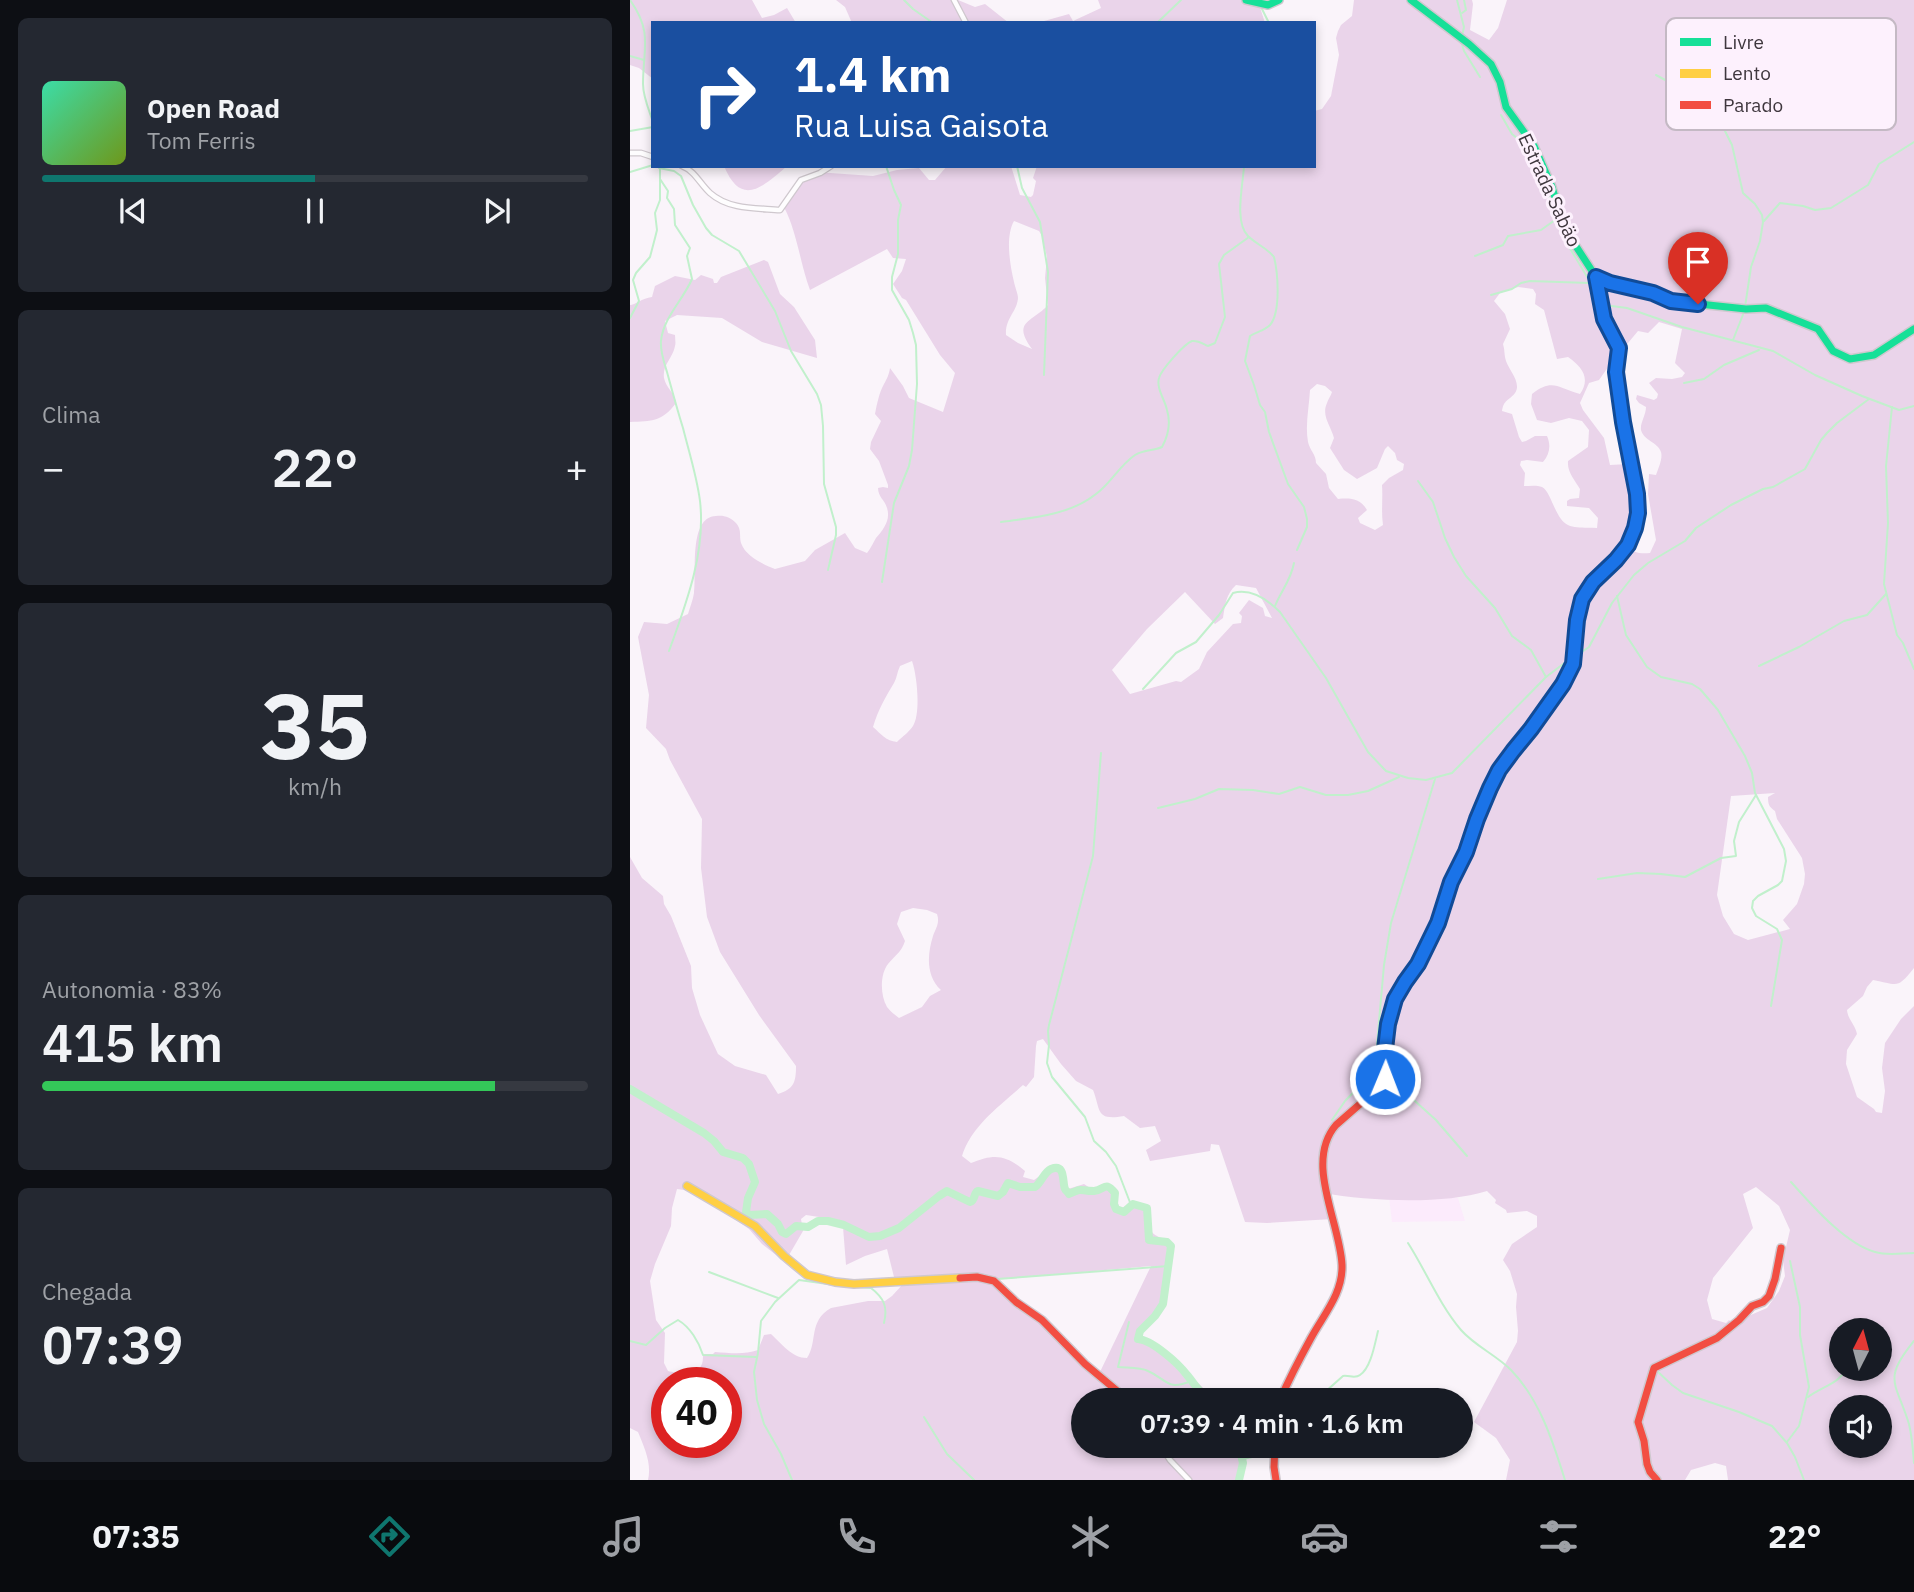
<!DOCTYPE html>
<html lang="pt">
<meta charset="utf-8">
<style>
:root{--surface:#171b24;--page:#242831;--text:#f1f3f6;--muted:#9ea1a6;--line:#363941;--accent:#0f766e}
body{margin:0;font-family:"IBM Plex Sans",sans-serif;background:var(--page);color:var(--text);height:100vh;display:flex;flex-direction:column;font-size:26px;white-space:nowrap}
*{box-sizing:border-box;margin:0}
p{font-size:23px;color:var(--muted)}
.icon{flex:none;width:38px;height:38px;fill:none;stroke:currentColor;stroke-width:2;stroke-linecap:round;stroke-linejoin:round}
.map{position:relative;flex:1;overflow:hidden}
.side{display:flex;flex-direction:column;gap:18px;padding:18px;background:#0d0f14;width:630px}
.side>*{flex:none}
.banner{position:absolute;left:21px;top:21px;width:665px;height:147px;border-radius:0px;box-shadow:0 4px 10px #0003;background:#1a4fa0;color:#fff;overflow:hidden}
.needle{width:46px;rotate:6deg}
.controls{position:absolute;left:1199px;top:1318px;display:grid;gap:14px}
.controls a{display:grid;place-items:center;width:63px;height:63px;border-radius:50%;background:var(--surface);box-shadow:0 4px 10px #0003;font-size:35px}
.speed{position:absolute;left:21px;top:1367px;display:flex;gap:14px;font-size:35px;font-weight:700;text-align:center}
.speed>*{display:grid;place-content:center;width:91px;height:91px;border-radius:50%;background:var(--surface);box-shadow:0 4px 10px #0003;line-height:1}
.speed .limit{border:10px solid #d22;background:#fff;color:#111}
.pin{position:absolute;display:grid;place-items:center;width:60px;height:60px;color:#fff;margin:-72px -30px;border-radius:50% 50% 50% 0;rotate:-45deg;box-shadow:0 0 7px #0007}
.pin .icon{rotate:45deg}
.me{position:absolute;width:77px;margin:-38px;rotate:1deg;stroke-linejoin:round;filter:drop-shadow(0 0 5px #0008)}
.turn{display:flex;align-items:center;gap:24px;height:147px;padding:0 28px;font-size:32px}
.turn .icon{width:91px;height:91px;stroke-width:2.5}
.turn b{display:block;font-size:49px;line-height:60px}
.big{font-size:52px;font-weight:600;line-height:1.1}
.side .widget{flex:1;display:flex;flex-direction:column;justify-content:center;gap:10px;min-width:0;padding:0 24px;border-radius:10px;background:var(--page)}
.side .dial{align-items:center;gap:0}
.dial b{font-size:91px;line-height:1}
.song{display:flex;align-items:center;gap:21px}
.cover{width:84px;height:84px;border-radius:10px;background:linear-gradient(135deg,hsl(160 70% 55%),hsl(80 70% 35%))}
.played{height:7px;border-radius:4px;background:linear-gradient(90deg,var(--accent) 50%,var(--line) 50%)}
.keys{display:flex;justify-content:space-around;direction:ltr}
.heat{display:flex;justify-content:space-between;align-items:center;font-size:38px;direction:ltr}
.charge{height:10px;border-radius:5px;background:linear-gradient(90deg,#34c759 83%,var(--line) 0)}
.trip{position:absolute;left:441px;top:1388px;width:402px;height:70px;border-radius:35px;background:var(--surface);box-shadow:0 4px 10px #0003;font-weight:600;line-height:70px;text-align:center}
.tab-bar{display:flex;height:112px;justify-content:space-around;align-items:center;background:#090b0e;color:var(--muted)}
.tab-bar .icon{width:49px;height:49px}
.tab-bar .selected{color:var(--accent)}
.tab-bar b{font-size:32px;color:var(--text)}
main{display:flex;flex:1;min-height:0}
.map>svg:first-child{display:block}
</style>
<main>
<section class="side">
<div class="widget">
<div class="song"><i class="cover"></i><div><b>Open Road</b><p>Tom Ferris</p></div></div>
<div class="played"></div>
<div class="keys"><svg class="icon" aria-label="previous" viewBox="0 0 24 24"><path d="M18 5L8 12l10 7zM5 5v14"/></svg><svg class="icon" aria-label="pause" viewBox="0 0 24 24"><path d="M8 5v14M16 5v14"/></svg><svg class="icon" aria-label="next" viewBox="0 0 24 24"><path d="M6 5l10 7-10 7zM19 5v14"/></svg></div>
</div>
<div class="widget"><p>Clima</p>
<div class="heat"><a>−</a><b class="big">22°</b><a>+</a></div>
</div>
<div class="widget dial"><b>35</b><p>km/h</p></div>
<div class="widget"><p>Autonomia · 83%</p><b class="big">415 km</b><div class="charge"></div></div>
<div class="widget"><p>Chegada</p><b class="big">07:39</b></div>
</section>
<div class="map">
<svg width="1284" height="1480" viewBox="0 0 1284 1480">
<rect width="100%" height="100%" fill="#faf4fa"/>
<polygon fill="#fcebfc" points="759,1197 828,1198 835,1221 762,1222"/>
<g fill="#ead4ea" fill-rule="evenodd">
<polygon points="0,0 122,0 132,18 144,15 157,8 166,23 23,23 23,79 9,68 0,65"/>
<polygon points="206,0 328,0 345,7 355,4 379,23 222,23 215,7"/>
<polygon points="468,0 624,0 629,4 635,23 407,23 439,14 443,21 471,8"/>
<path d="M724 0H842L843 4 840 30 859 40 868 28 877 0H1284V968C1267 989 1269 985 1243 980L1237 987 1233 996 1217 1010C1218 1020 1225 1024 1227 1034L1217 1050 1216 1064 1227 1097 1244 1109 1246 1112 1252 1113 1255 1091 1252 1068 1255 1043 1271 1019 1284 1006V1480H1098L1096 1466 1085 1463 1061 1470 1055 1480H876L880 1460 866 1438 844 1422 887 1342 888 1331 886 1307 887 1294 880 1271 873 1260 882 1244 907 1227V1216L897 1211 877 1213 876 1210 865 1203 866 1200 857 1191C813 1205 739 1201 693 1193L702 1219 637 1223 615 1222 589 1145 581 1144 580 1151 520 1161 516 1150 531 1141 525 1126 510 1128 494 1116C465 1121 471 1110 463 1090L446 1081 431 1064 413 1039 407 1041 406 1046 404 1077 396 1087 393 1085C371 1105 341 1126 332 1156L341 1163C365 1153 376 1155 395 1171L393 1177 404 1180 421 1168 428 1167 435 1174 438 1189 454 1184 463 1190 481 1185 486 1192 489 1209 506 1202 518 1207C515 1228 519 1235 540 1241L542 1244 537 1249 532 1301 527 1318 513 1328V1336L536 1353 586 1400H453V1446H617L613 1472 608 1480H18C22 1463 14 1447 8 1432L0 1428V857L12 878 33 896 34 904 41 916 61 966 62 988 70 1015 88 1054 105 1066 136 1075 148 1094C164 1089 166 1082 166 1066L129 1015 90 952 77 917 73 884 71 868 72 819 40 760 36 749 16 728 19 695 8 637 14 622 37 624 58 614C60 607 63 600 64 593 67 574 58 517 86 516 94 515 100 517 106 523 112 530 109 535 111 543 116 557 133 564 145 569L175 561 185 550 215 533 225 548 237 553C241 548 243 543 246 538 253 530 261 520 257 508 255 500 248 497 248 488L253 487 258 488V485L249 461 240 449 241 442 251 421 245 414C247 404 249 393 254 384 257 378 259 375 260 368L273 386 279 398 313 412 325 373 310 355 276 300 272 298 263 284 272 271 276 259 263 258 257 249 180 290C170 263 167 232 154 207L166 183 173 176 186 172 243 176 267 170 289 168 299 180H305L317 166H381L390 195 401 197 403 195 406 181 403 178 407 166H684V111L692 109 701 96 706 70 709 55 706 38 708 31 711 25 722 16ZM384 221 409 231 412 236 417 257 415 278 418 305C403 322 381 321 402 349L388 343 376 335C375 318 387 312 388 298 388 294 385 287 384 282 380 265 375 237 384 221ZM888 287 903 289 906 294 905 304 914 310 927 359 938 357C952 367 961 378 950 394 927 388 923 378 902 394L901 404 907 420 921 423 939 418 952 421 959 430 958 447 938 461C937 472 945 480 950 489L949 498 940 499 937 501V506L959 508 968 518 967 528C958 527 946 529 938 525 925 519 921 491 912 487 907 485 900 486 894 486L895 473 890 465 891 461 897 460 913 462C920 454 921 445 917 436H905L896 441 892 442 889 437 882 414 872 411C874 399 879 401 885 393 892 383 879 370 876 361 874 356 875 350 873 344L880 329 875 314 864 301 870 293ZM1029 322 1052 329 1045 363 1055 373 1052 377 1042 379 1026 378 1019 383 1028 394 1027 398 1024 400 1007 395 1006 399 1009 403 1016 407C1016 415 1010 423 1011 430 1014 441 1028 442 1031 452 1033 459 1028 469 1026 475L1019 474 1018 494 1026 540 1020 553C1010 554 1004 553 996 546L1006 520V499L998 464 980 465 974 438 953 410 950 403 959 383 969 380 981 363H988V355L1008 331 1018 333ZM687 384 695 386 702 392C701 396 698 399 697 403 691 416 701 426 704 438L700 448 714 470 727 479 747 468 755 449 758 446 765 453 767 460 774 464 773 470 759 478 752 485C753 499 751 512 753 525L745 530 730 523 728 518 737 510C730 498 720 498 708 499L699 488 696 474 686 463C686 454 680 451 678 442 675 425 679 408 680 390ZM606 585 626 588 642 618 635 616 633 608 619 600 609 613 612 616 611 623 603 624 577 652 569 669 551 682 546 681 500 694 482 670 517 629 555 592 585 624 593 618C595 605 596 594 606 585ZM282 661C287 675 291 713 283 726 279 732 272 737 267 742 256 741 251 734 243 727 248 710 255 698 264 683 267 678 267 672 270 666ZM1145 793 1138 797C1138 804 1139 807 1145 811L1147 819 1172 858 1175 874 1174 884 1167 904 1153 920 1160 929 1118 940 1104 934 1093 916 1087 895 1101 796ZM283 908 297 910 307 914C310 923 306 928 303 936 297 955 296 976 311 990L300 996 292 1007 269 1018C265 1015 260 1011 257 1007 250 995 250 974 258 964 266 954 271 953 275 941L267 924 271 912ZM1126 1187 1149 1206 1160 1230 1153 1260 1155 1276 1149 1291 1137 1308 1102 1323 1099 1320 1096 1323 1082 1319 1077 1300 1083 1278 1123 1228 1113 1194ZM47 1189 61 1191 69 1195 119 1229 132 1244 155 1262 173 1231 171 1219 176 1215 209 1220 208 1226 213 1227 216 1265 235 1256 257 1249 265 1281 273 1284 262 1296 255 1301H238L201 1308C178 1321 188 1342 177 1358 162 1358 152 1344 141 1334L134 1335 128 1350C114 1355 100 1353 85 1352L83 1354H73C73 1358 73 1363 71 1366 66 1378 47 1373 38 1371L34 1363 35 1333 26 1320 20 1281 25 1264 41 1226 42 1208ZM521 1266 469 1374 453 1357 364 1280ZM1211 1330H1250V1368H1211ZM37 1382H96V1442H37ZM1211 1407H1250V1446H1211Z"/>
<path d="M94 166H157C132 188 111 207 94 166Z"/>
<path d="M134 260 138 262 150 294 164 307 185 340 187 358 132 342 92 318 47 315 35 321 38 333 45 335C45 339 46 343 45 346 43 358 32 365 34 378 36 388 45 393 46 403 32 422 22 421 0 422V305C5 305 12 298 22 297L25 286 45 276 65 280 71 275 83 279 84 283H87L91 277Z"/>
</g>
<g fill="none" stroke-linecap="round" stroke-linejoin="round">
<g stroke="#c1f0cc" stroke-width="2">
<path d="M0 0C23 32 13 49 13 84 13 97 19 110 23 122"/>
<polyline points="274,0 283,9 303,23"/>
<polyline points="827,0 834,27 832,36"/>
<polyline points="630,5 639,23"/>
<polyline points="832,13 836,10 834,0"/>
<polyline points="527,23 551,0"/>
<polyline points="831,41 834,51 850,77"/>
<polyline points="0,56 14,60"/>
<polyline points="1026,75 1046,86 1091,123 1102,145 1113,193 1125,204 1132,215 1133,222 1130,241 1121,267 1115,307"/>
<polyline points="871,115 882,134 894,144 904,174 913,185 919,198 932,235 959,280 966,305 968,305"/>
<polyline points="0,131 23,127"/>
<polyline points="387,166 392,188 410,222 418,272 414,375"/>
<path d="M614 166C613 185 604 222 618 236 626 244 637 248 644 257 648 273 651 312 640 325 634 331 626 332 620 336L615 361 624 385 630 405 635 412 639 432 658 484 674 507 677 519V527L667 550"/>
<polyline points="29,168 44,171 51,176 63,205 76,228 82,235 109,251 145,311 161,351 187,394 191,405 193,426 194,484 206,527 206,535 198,570"/>
<polyline points="0,172 23,165"/>
<path d="M30 179 38 191 37 198 44 209 45 225 60 248 57 256 62 279C53 300 33 318 31 341 30 351 34 362 37 372 42 390 47 409 53 428 59 452 67 477 70 501 76 552 56 604 39 651"/>
<polyline points="1134,221 1150,203 1173,206 1185,210 1201,208 1238,185 1249,164 1284,142"/>
<polyline points="845,256 873,245 878,236 911,230 925,220"/>
<polyline points="861,295 882,289 891,283 900,281 959,283"/>
<polyline points="974,305 997,308 1052,327 1143,351 1185,375 1232,396 1269,410 1284,406"/>
<polyline points="0,318 9,301 3,280 6,273 20,257 25,238 27,230 25,213 30,200 30,166"/>
<polyline points="1103,340 1114,312"/>
<polyline points="1054,383 1074,379 1094,365 1129,350"/>
<polyline points="1262,407 1256,466 1258,523 1254,584 1267,635 1273,643 1284,669"/>
<polyline points="788,481 803,502 815,538 824,557 836,576 865,608 882,636 901,650 916,677"/>
<path d="M371 522C402 518 440 515 466 494 481 483 489 466 505 455 513 450 523 451 532 447 538 436 541 423 537 410 535 400 526 388 529 378 531 370 554 344 562 341 568 340 573 344 578 346L585 343 595 317 589 264 594 255 619 237"/>
<polyline points="252,582 264,503 279,466 282,450 287,384 286,345 283,333 279,320 262,290 262,277 268,254 268,220 271,205 264,190 256,166"/>
<polyline points="987,596 996,635 1017,667 1031,677 1062,684 1070,689 1088,710 1115,756 1122,773 1125,793 1154,849 1156,861 1152,881 1148,885 1128,896 1123,901 1122,908 1126,916 1147,929 1152,940 1141,1006"/>
<path d="M645 606C651 591 661 580 664 563"/>
<polyline points="946,656 959,647 982,603 1004,575 1018,563 1055,541 1066,528 1101,505 1133,489 1143,487 1175,469 1191,440 1197,433 1207,423 1239,399"/>
<polyline points="1129,666 1169,647 1214,621 1237,615 1256,594"/>
<path d="M513 689 546 653 566 642 589 615 603 593C621 588 638 600 650 612L696 678 738 752 756 771 778 778 796 780 822 773 916 677 941 658"/>
<polyline points="471,753 463,856 419,1025 418,1031 419,1045 417,1063 422,1077 455,1117 464,1141 476,1152 486,1166 501,1205"/>
<polyline points="528,808 565,799 589,789 623,790 649,794 670,787 696,795 718,795 738,791 769,777"/>
<polyline points="968,879 1007,873 1031,874 1055,877 1091,858 1106,856 1104,841 1109,822 1126,795"/>
<polyline points="756,1075 806,1120 837,1156"/>
<polyline points="702,1120 715,1101 742,1073 745,1066 754,965 761,923 805,779"/>
<path d="M1161 1182C1181 1204 1215 1244 1245 1252 1258 1256 1271 1253 1284 1253"/>
<path d="M778 1243C796 1271 809 1304 831 1330 845 1346 866 1355 881 1370 910 1400 923 1442 935 1480"/>
<polyline points="79,1272 148,1298"/>
<polyline points="367,1279 539,1266"/>
<path d="M499 1322 488 1367C497 1368 510 1367 518 1371 538 1380 537 1391 561 1381"/>
<path d="M0 1341 16 1345 35 1328 48 1320C60 1327 69 1342 73 1355L126 1357"/>
<path d="M1284 1341C1252 1380 1266 1382 1279 1424 1282 1437 1283 1449 1284 1463"/>
<polyline points="1026,1370 1042,1385 1053,1393 1109,1412 1142,1426 1157,1443 1165,1457 1174,1480"/>
<path d="M1178 1397C1192 1386 1208 1385 1217 1368"/>
<path d="M686 1400 713 1376C719 1375 725 1379 730 1375 741 1368 745 1343 748 1331"/>
<polyline points="294,1417 317,1454 344,1480"/>
<polyline points="1157,1442 1169,1426 1179,1387 1170,1335 1170,1307 1160,1261"/>
<polyline points="613,1459 640,1453"/>
<path d="M162 1480 151 1454 134 1424 127 1400 124 1372 128 1353 131 1321 145 1302 169 1280 212 1286 241 1288C254 1298 258 1307 254 1323"/>
</g>
<g stroke="#c1f0cc" stroke-width="8">
<path d="M0 1089 74 1133 84 1141 93 1152 113 1158 119 1164 125 1182 118 1198 116 1212 119 1215 137 1214 148 1224 152 1232 156 1234 166 1226 178 1227 188 1221H198L214 1225 239 1237 250 1236 269 1228 309 1196 317 1191 340 1202C346 1200 343 1193 348 1191L368 1196 373 1192 378 1183 390 1187H405C411 1183 414 1172 421 1169 436 1163 432 1182 435 1189 436 1191 438 1192 439 1194 454 1187 449 1191 464 1191 475 1190 475 1180 485 1193L484 1204 486 1209 494 1212 503 1204 517 1208 519 1240 537 1242 541 1246 533 1304 525 1316 510 1331 508 1339C522 1340 548 1363 557 1375 564 1383 570 1394 579 1400"/>
<polyline points="609,1446 613,1463 609,1480"/>
</g>
<defs>
<g id="street">
<polyline points="324,0 336,23"/>
<polyline points="0,153 11,153 23,157"/>
<path d="M52 166C65 171 70 184 80 193 99 210 127 208 150 210L171 180 190 173 201 166"/>
<polyline points="531,1446 540,1460 559,1480"/>
</g>
<g id="fast">
<polyline points="616,0 638,5 649,0"/>
<polyline points="781,0 839,44 861,64 870,82 876,107 904,146 922,187 930,215 940,237 966,277 975,320"/>
<polyline points="966,277 980,283 1023,293 1041,301 1116,309 1136,308 1188,329 1203,351 1220,359 1244,355 1284,329"/>
<polyline points="761,1014 765,999 788,964 808,924 821,882 836,852 847,819 870,768"/>
</g>
<g id="slow">
<polyline points="870,768 933,684 943,664 947,620 952,599 963,582 986,560 998,545 1005,528 1008,513 1007,494 993,422 987,372 989,348 975,320"/>
<polyline points="57,1186 125,1226 154,1256 177,1275 205,1282 224,1284 330,1278"/>
</g>
<g id="jam">
<polyline points="330,1278 347,1277 364,1281 386,1302 412,1320 455,1364 498,1400"/>
<path d="M650 1400C659 1379 670 1358 681 1338 694 1314 713 1293 712 1265 710 1222 674 1162 706 1125L746 1090 755 1079V1049L761 1014"/>
<polyline points="645,1446 644,1467 646,1480"/>
<polyline points="1027,1480 1020,1472 1017,1464 1014,1441 1008,1422 1024,1368 1087,1338 1109,1320 1122,1306 1133,1302 1139,1296 1145,1279 1151,1248"/>
</g>
</defs>
<use href="#street" stroke="#cfc8ce" stroke-width="7"/>
<use href="#fast" stroke="#cfc8ce" stroke-width="10"/>
<use href="#slow" stroke="#cfc8ce" stroke-width="10"/>
<use href="#jam" stroke="#cfc8ce" stroke-width="10"/>
<use href="#street" stroke="#fefdfe" stroke-width="4.5"/>
<use href="#fast" stroke="#16e098" stroke-width="7"/>
<use href="#slow" stroke="#ffcf43" stroke-width="7"/>
<use href="#jam" stroke="#f24e42" stroke-width="7"/>
</g>
<g fill="none" stroke-linecap="round" stroke-linejoin="round">
<defs>
<polyline id="route" points="755,1079 755,1049 758,1024 765,999 775,982 788,964 808,923 821,882 836,852 847,819 860,788 869,770 883,751 901,729 933,684 943,664 947,620 952,599 963,582 986,560 998,545 1005,528 1008,513 1007,494 993,422 986,372 989,348 974,319 966,277 980,283 1023,293 1041,301 1068,304"/>
</defs>
<use href="#route" stroke="#114b97" stroke-width="18"/>
<use href="#route" stroke="#1a73e8" stroke-width="12"/>
</g>
<g text-anchor="middle" dominant-baseline="central" stroke-width="6" stroke-linejoin="round" paint-order="stroke">
<g font-size="19" fill="#3f373e" stroke="#fdf1fd">
<text transform="translate(920 190) rotate(65)">Estrada Sabäo</text>
</g>
</g>
<rect x="1036" y="18" width="230" height="112" rx="10" fill="#fdf1fd" stroke="#c4b9c4" stroke-width="2"/>
<rect x="1050" y="38" width="31" height="8" fill="#16e098"/>
<rect x="1050" y="69" width="31" height="9" fill="#ffcf43"/>
<rect x="1050" y="101" width="31" height="8" fill="#f24e42"/>
<g font-size="19" fill="#3f373e">
<text x="1093" y="49">Livre</text>
<text x="1093" y="80">Lento</text>
<text x="1093" y="112">Parado</text>
</g>
</svg>
<div class="controls">
<a><svg class="needle" viewBox="-14 -14 28 28"><path d="M0-13l5 13h-10z" fill="#e53935"/><path d="M0 13l5-13h-10z" fill="#9ea1a6"/></svg></a>
<a><svg class="icon" aria-label="sound" viewBox="0 0 24 24"><path d="M4 9h4l5-4v14l-5-4H4zM17 9q2 3 0 6"/></svg></a>
</div>
<div class="speed"><div class="limit">40</div></div>
<div class="pin" style="left:1068px;top:304px;background:#d93025"><svg class="icon" aria-label="arrive" viewBox="0 0 24 24"><path d="M6 21V4h12l-3 4 3 4H6"/></svg></div>
<svg class="me" style="left:755px;top:1079px" viewBox="-20 -20 40 40"><circle r="17" fill="#1a73e8" stroke="#fff" stroke-width="3"/><path d="M0-11L8 9 0 5-8 9z" fill="#fff"/></svg>
<div class="trip">07:39 · 4 min · 1.6 km</div>
<div class="banner">
<div class="turn"><svg class="icon" aria-label="right" viewBox="0 0 24 24"><path d="M7 20v-9h11M14 6l5 5-5 5"/></svg><div><b>1.4 km</b>Rua Luisa Gaisota</div></div>
</div>
</div>
</main>
<nav class="tab-bar">
<b>07:35</b>
<svg class="icon selected" aria-label="directions" viewBox="0 0 24 24"><path d="M12 3l9 9-9 9-9-9zM9 14v-3h6M13 9l2 2-2 2"/></svg>
<svg class="icon" aria-label="music" viewBox="0 0 24 24"><path d="M9 18V5l10-2v13"/><circle cx="6" cy="18" r="3"/><circle cx="16" cy="16" r="3"/></svg>
<svg class="icon" aria-label="phone" viewBox="0 0 24 24"><path d="M5 4h4l2 5-3 2q2 4 5 5l2-3 5 2v4C11 20 4 13 5 4z"/></svg>
<svg class="icon" aria-label="climate" viewBox="0 0 24 24"><path d="M12 3v18M4 7l16 10M4 17L20 7"/></svg>
<svg class="icon" aria-label="car" viewBox="0 0 24 24"><path d="M5 17H2v-5l4-1 3-4h7l3 4 3 1v5h-3M9 17h6M6 11h13"/><circle cx="7" cy="17" r="2"/><circle cx="17" cy="17" r="2"/></svg>
<svg class="icon" aria-label="filters" viewBox="0 0 24 24"><path d="M4 7h16M4 17h16"/><circle cx="9" cy="7" r="2"/><circle cx="15" cy="17" r="2"/></svg>
<b>22°</b>
</nav>
